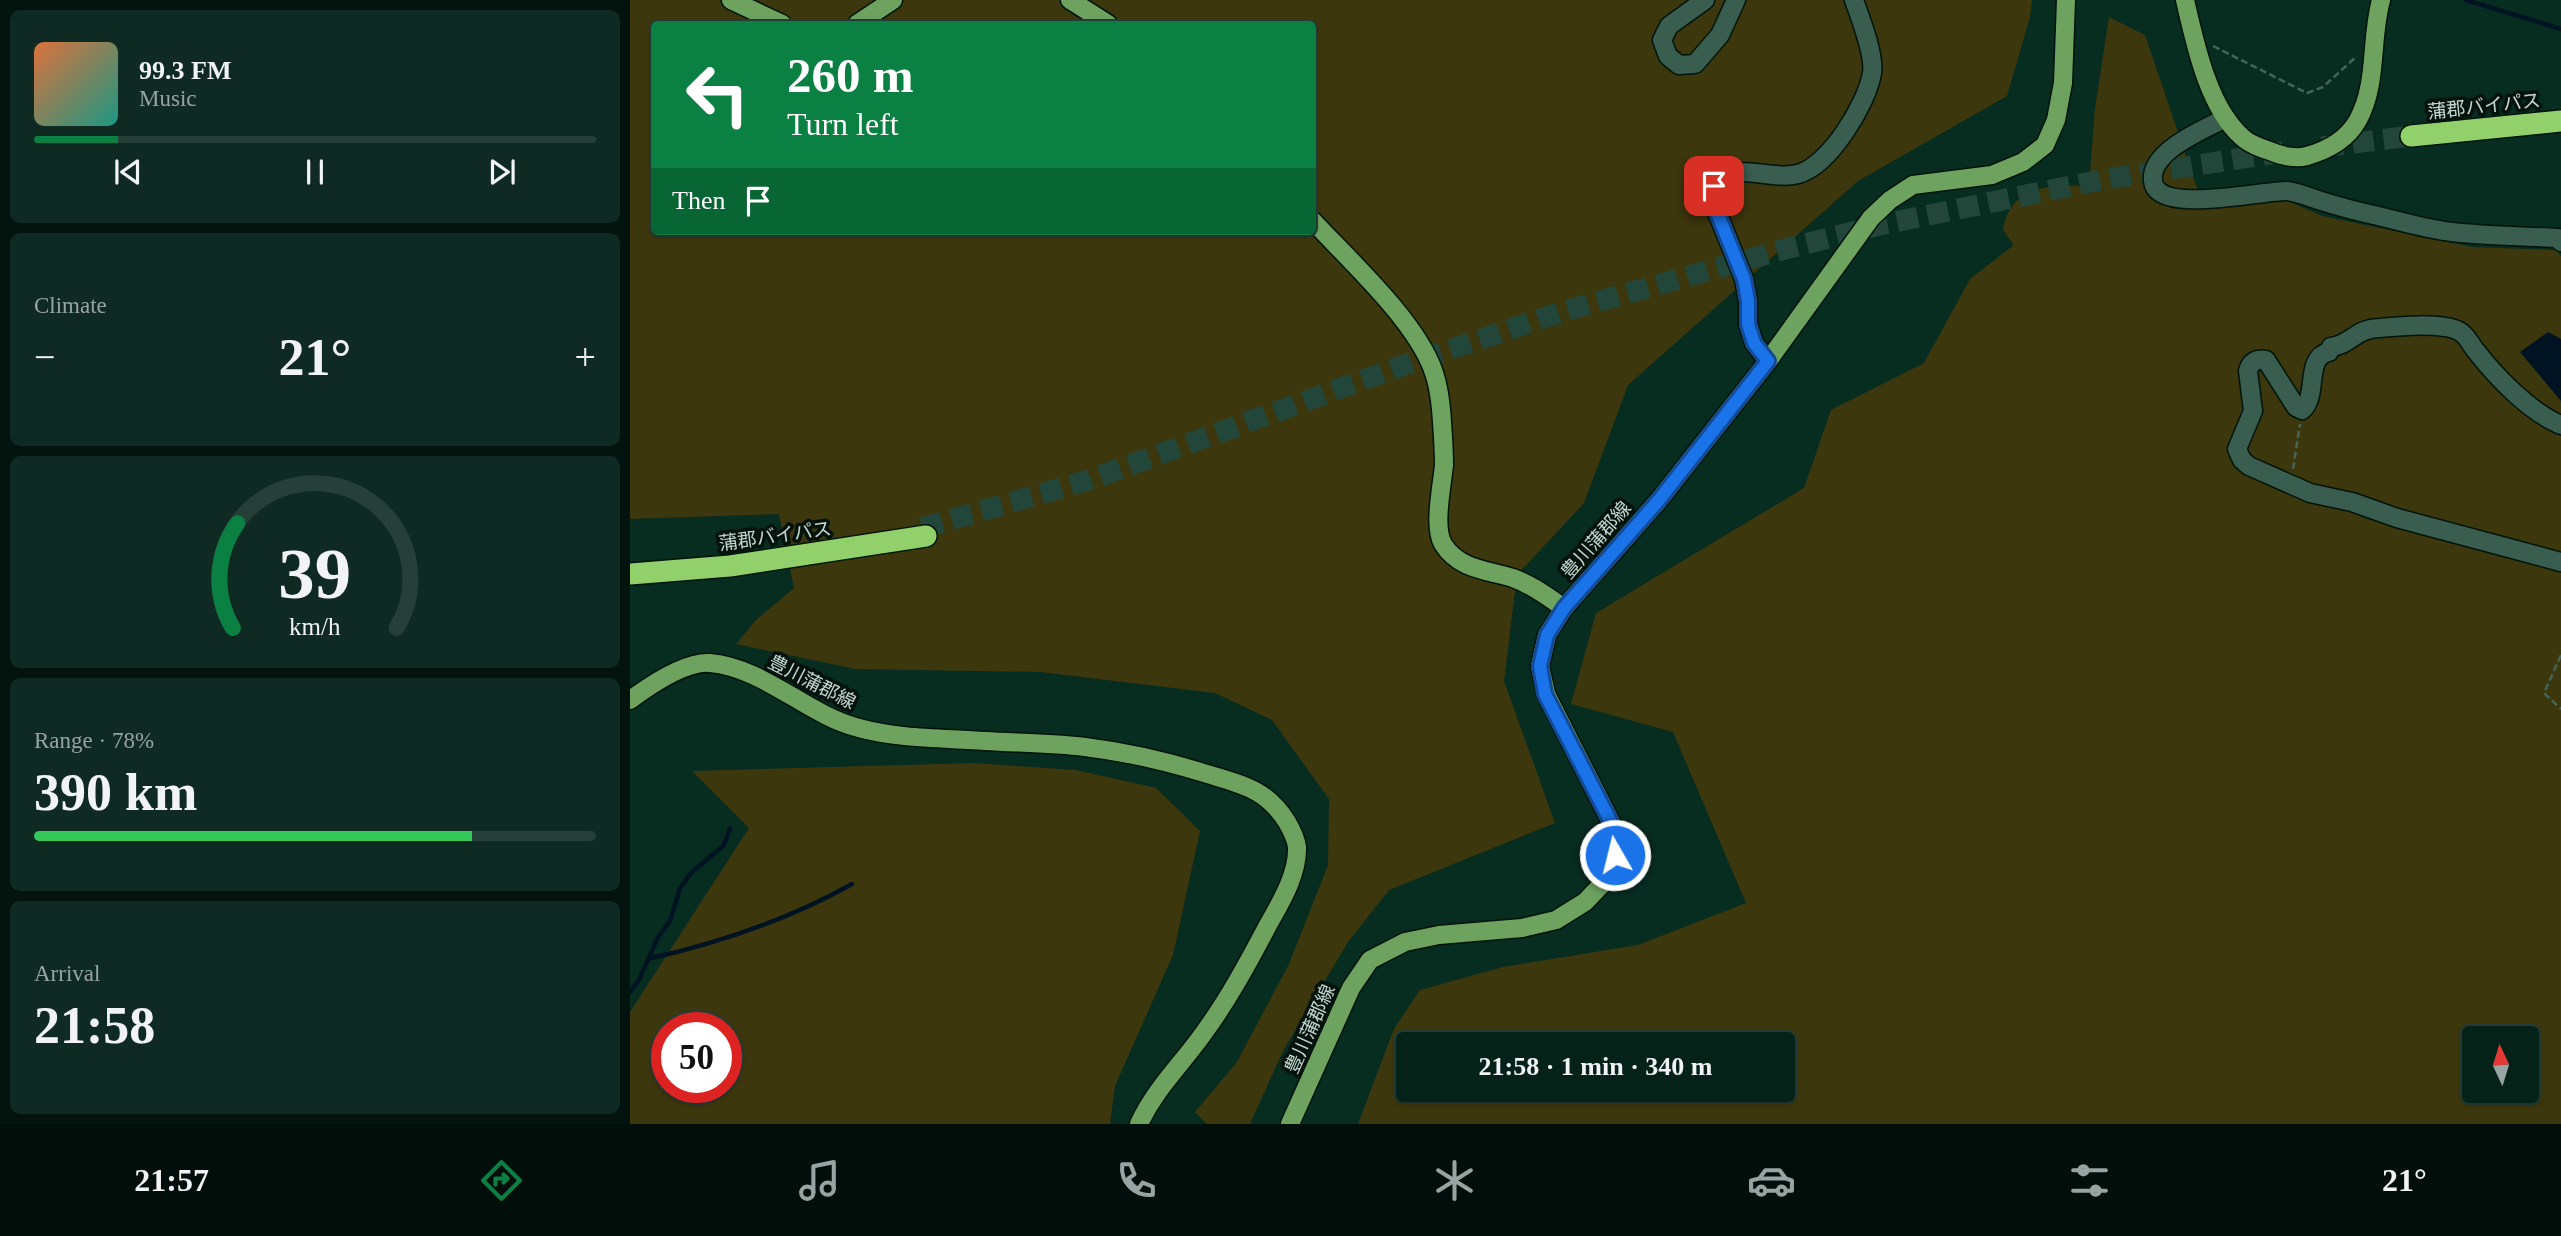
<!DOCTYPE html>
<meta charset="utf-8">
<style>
:root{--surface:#052219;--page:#0e2a22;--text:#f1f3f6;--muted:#97a4a2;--line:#263f38;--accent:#0b8043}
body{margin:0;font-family:"Times New Roman","Noto Sans JP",serif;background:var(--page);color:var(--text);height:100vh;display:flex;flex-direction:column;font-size:26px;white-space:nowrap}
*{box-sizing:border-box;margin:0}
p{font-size:23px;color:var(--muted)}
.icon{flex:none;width:38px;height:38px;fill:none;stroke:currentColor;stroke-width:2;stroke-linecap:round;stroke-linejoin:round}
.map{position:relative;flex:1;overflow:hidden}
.panel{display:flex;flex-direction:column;gap:10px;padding:10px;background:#03130e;width:630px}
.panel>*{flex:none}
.banner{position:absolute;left:21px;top:21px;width:665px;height:214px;border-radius:7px;box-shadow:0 2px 5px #0004,0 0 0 2px var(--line);background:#0b8043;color:#fff;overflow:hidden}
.needle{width:46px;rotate:356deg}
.buttons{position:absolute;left:1832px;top:1026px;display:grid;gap:14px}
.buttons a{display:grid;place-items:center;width:77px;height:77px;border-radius:7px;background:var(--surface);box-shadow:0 2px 5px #0004,0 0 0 2px var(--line);font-size:35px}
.speed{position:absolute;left:21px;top:1012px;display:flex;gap:14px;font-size:35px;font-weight:700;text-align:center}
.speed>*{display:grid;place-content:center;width:91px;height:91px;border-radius:50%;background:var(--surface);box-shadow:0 2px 5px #0004,0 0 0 2px var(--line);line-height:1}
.speed .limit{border:10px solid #d22;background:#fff;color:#111}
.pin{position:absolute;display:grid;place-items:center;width:60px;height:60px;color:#fff;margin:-30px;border-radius:14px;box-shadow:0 4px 10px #0006}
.me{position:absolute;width:77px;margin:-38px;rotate:352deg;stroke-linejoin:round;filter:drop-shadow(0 0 5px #0008)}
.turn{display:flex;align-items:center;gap:24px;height:147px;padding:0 21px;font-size:32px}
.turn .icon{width:91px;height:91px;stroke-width:2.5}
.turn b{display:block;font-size:49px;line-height:60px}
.then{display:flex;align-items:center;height:66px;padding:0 21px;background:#0003;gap:14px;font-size:26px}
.big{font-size:52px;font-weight:800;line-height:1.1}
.panel .widget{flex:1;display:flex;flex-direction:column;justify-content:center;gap:10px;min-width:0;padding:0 24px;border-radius:10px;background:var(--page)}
.panel .dial{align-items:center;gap:0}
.dial svg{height:182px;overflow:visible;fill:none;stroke:var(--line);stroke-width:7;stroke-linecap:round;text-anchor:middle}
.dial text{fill:var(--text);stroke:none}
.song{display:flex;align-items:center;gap:21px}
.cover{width:84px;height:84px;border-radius:10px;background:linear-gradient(135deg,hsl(20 70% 55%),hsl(170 70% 35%))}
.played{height:7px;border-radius:4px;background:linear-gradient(90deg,var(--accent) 15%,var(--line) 15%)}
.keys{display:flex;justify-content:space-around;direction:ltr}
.heat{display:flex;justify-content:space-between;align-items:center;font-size:38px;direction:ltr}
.charge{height:10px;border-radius:5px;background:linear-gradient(90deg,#34c759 78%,var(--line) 0)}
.trip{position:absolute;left:766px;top:1032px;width:399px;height:70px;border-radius:7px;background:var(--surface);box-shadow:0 2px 5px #0004,0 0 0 2px var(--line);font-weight:800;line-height:70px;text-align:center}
.tabs{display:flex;height:112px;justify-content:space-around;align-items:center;background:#020e0a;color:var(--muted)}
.tabs .icon{width:49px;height:49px}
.tabs .current{color:var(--accent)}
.tabs b{font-size:32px;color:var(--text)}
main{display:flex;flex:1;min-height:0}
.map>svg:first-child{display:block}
</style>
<main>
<section class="panel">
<div class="widget">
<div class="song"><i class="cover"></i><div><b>99.3 FM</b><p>Music</p></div></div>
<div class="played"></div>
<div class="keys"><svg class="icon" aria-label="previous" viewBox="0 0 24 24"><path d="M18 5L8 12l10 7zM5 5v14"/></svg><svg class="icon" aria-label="pause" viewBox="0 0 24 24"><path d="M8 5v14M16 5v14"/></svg><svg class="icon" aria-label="next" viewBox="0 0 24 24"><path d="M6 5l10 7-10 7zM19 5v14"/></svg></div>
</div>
<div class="widget"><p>Climate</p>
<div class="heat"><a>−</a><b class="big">21°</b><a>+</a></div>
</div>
<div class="widget dial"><svg viewBox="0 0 100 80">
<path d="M14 69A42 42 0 1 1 86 69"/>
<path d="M14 69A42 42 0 0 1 16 23" stroke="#0b8043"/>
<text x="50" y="56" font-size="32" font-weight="700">39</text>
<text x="50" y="72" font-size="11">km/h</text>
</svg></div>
<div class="widget"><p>Range · 78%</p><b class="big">390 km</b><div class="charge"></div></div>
<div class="widget"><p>Arrival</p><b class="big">21:58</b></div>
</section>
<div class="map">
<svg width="1931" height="1124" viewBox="0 0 1931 1124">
<rect width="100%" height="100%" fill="#072d21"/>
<g fill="#3d370d" fill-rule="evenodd">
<path d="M0 0H1402L1400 17 1377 96 1228 181 998 385 954 503 887 575 874 681 925 823 759 890 718 942 653 1051 620 1124H577L565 1112 607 1062 659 964 698 865 699 799 642 720 585 693 410 672 225 669 106 644 126 620 164 588 149 514 0 519ZM24 24H682V231H24Z"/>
<path d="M1479 17 1515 35 1572 203 1605 205 1658 201 1692 216 1842 247 1926 250 1931 256V1124H728L764 1029 790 990 873 967 1008 945 1116 903 1043 732 941 704 966 613 1174 488 1201 410 1294 363 1340 279 1384 245 1373 230C1380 185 1421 184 1459 186L1465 108ZM1844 1038H1897V1090H1844ZM779 1045H1153V1090H779Z"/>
<path d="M343 763 446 770 526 788 570 831 543 955 485 1086 480 1124H0V1012L119 828 62 771ZM37 1027H96V1087H37Z"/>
</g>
<polygon fill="#001322" points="1918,332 1931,339 1931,401 1890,352"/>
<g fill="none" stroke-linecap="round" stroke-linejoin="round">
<g stroke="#001322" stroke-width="4.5">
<polyline points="1836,0 1931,29"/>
<path d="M18 959C89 943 158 920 222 884"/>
<polyline points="0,992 9,980 28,937 40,921 50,888 61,873 94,845 100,828"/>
</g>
<g stroke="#23463b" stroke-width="21" stroke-dasharray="21 10" stroke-linecap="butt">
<polyline points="1692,147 1781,136"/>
<polyline points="292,528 459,480 777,364 934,311 1159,248 1250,225 1470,180 1653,152"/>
</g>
<defs>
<g id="minor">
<polyline points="1075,0 1039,26 1032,40 1038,56 1049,65 1065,64 1090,35 1106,0"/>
<path d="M1596 118C1575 129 1519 151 1523 181 1526 216 1635 190 1657 191 1667 192 1679 197 1688 200 1707 206 1725 211 1744 215 1770 221 1796 229 1822 232 1857 236 1893 236 1928 238L1931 242"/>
<path d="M1138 361 1124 343 1118 324V301L1114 279 1082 200C1083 189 1087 179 1098 175 1120 167 1145 180 1168 174 1199 166 1237 104 1242 73 1245 55 1230 17 1224 0"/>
<path d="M1931 425C1900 412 1867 378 1846 351 1840 344 1837 335 1829 331 1811 322 1769 326 1749 328 1724 329 1721 345 1701 347L1699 352C1674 357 1689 396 1672 410L1666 407 1636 360C1627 358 1620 362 1618 371L1623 411 1607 449 1612 460 1619 466 1680 493 1722 502 1767 518 1931 562"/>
</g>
<g id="major">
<polyline points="101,0 152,24"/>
<polyline points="440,0 478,24"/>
<path d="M1555 0C1565 43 1578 107 1612 137 1619 144 1631 148 1640 151 1651 156 1666 159 1677 156 1698 150 1717 140 1728 120 1748 83 1740 40 1751 0"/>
<polyline points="227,24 263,0"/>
<path d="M682 220C719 260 785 320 803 370 809 386 811 405 812 422 813 436 814 451 814 465 812 486 803 527 813 544 829 570 858 570 883 578 902 585 918 597 934 608"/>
<path d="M0 700C19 686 56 661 80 663 135 668 177 715 229 728 269 739 314 738 355 741 388 743 422 743 455 747 496 752 535 761 574 773 610 784 636 788 657 822 661 829 666 839 667 847 668 874 651 902 638 925 618 963 598 1000 573 1034 551 1065 525 1089 509 1124"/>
<polyline points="660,1124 721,988 740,960 775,942 809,935 892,928 926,920 955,902 976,880 985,855 984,828 916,694 910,666 917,635 934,608 1029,500 1138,361 1241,218 1260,200 1283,185 1362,175 1393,162 1415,145 1426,120 1433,83 1436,0"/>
</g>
<g id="highway">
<polyline points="1781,136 1931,121"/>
<polyline points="0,574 100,566 296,536"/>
</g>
</defs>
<use href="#minor" stroke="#00140b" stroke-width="21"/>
<use href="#major" stroke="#00140b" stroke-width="21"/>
<use href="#highway" stroke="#00140b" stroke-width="24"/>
<g stroke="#446459" stroke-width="2.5" stroke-dasharray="7 3.5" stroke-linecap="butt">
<polyline points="1583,46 1677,93 1693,87 1727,56"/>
<polyline points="1663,469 1670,424"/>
<polyline points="1931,655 1914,693 1931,709"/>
</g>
<use href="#minor" stroke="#395d4f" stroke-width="18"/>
<use href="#major" stroke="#6ea25f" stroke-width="18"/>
<use href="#highway" stroke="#91d06a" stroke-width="21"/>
</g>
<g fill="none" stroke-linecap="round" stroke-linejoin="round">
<defs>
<polyline id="route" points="985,855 984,828 915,694 910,666 917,635 934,608 1029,500 1138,361 1124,343 1118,324 1118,301 1114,279 1082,200 1084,186"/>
</defs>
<use href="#route" stroke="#114b97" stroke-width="18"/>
<use href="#route" stroke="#1a73e8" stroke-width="12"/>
</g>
<g text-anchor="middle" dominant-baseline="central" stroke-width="7" stroke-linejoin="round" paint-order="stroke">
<g font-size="19" fill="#c4d7cf" stroke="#04120d">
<text transform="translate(1854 106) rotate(-6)">蒲郡バイパス</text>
<text transform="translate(145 536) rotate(-8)">蒲郡バイパス</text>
<text transform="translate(966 540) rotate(-49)">豊川蒲郡線</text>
<text transform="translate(182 682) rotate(27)">豊川蒲郡線</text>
<text transform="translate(680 1029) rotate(-66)">豊川蒲郡線</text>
</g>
</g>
</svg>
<div class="buttons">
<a><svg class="needle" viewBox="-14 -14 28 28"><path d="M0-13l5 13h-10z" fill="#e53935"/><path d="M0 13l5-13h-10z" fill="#97a4a2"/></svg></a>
</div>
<div class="speed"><div class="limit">50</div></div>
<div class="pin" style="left:1084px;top:186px;background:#d93025"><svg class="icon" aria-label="arrive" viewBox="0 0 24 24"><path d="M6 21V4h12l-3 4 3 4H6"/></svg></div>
<svg class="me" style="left:985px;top:855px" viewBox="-20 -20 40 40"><circle r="17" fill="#1a73e8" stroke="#fff" stroke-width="3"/><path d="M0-11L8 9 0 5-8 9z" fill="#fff"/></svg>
<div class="trip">21:58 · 1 min · 340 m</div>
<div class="banner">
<div class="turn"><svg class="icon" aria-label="left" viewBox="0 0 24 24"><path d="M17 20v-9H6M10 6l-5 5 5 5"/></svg><div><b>260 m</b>Turn left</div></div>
<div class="then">Then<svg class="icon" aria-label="arrive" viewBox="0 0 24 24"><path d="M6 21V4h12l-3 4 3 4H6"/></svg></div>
</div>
</div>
</main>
<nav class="tabs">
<b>21:57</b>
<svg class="icon current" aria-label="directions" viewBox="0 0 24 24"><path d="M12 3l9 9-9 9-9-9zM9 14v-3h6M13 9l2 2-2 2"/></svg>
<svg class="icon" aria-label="music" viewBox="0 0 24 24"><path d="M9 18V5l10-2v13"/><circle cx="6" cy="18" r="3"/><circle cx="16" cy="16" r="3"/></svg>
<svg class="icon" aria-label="phone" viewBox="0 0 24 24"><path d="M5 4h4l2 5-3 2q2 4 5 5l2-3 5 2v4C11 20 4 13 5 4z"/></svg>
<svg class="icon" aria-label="climate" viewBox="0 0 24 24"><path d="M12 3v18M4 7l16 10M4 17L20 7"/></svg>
<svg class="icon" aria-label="car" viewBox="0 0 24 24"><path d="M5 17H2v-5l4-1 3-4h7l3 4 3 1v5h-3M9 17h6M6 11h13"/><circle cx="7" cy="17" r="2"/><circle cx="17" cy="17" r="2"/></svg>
<svg class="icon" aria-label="filters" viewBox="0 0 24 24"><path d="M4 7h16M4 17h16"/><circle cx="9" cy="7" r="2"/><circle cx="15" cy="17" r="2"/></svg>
<b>21°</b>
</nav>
